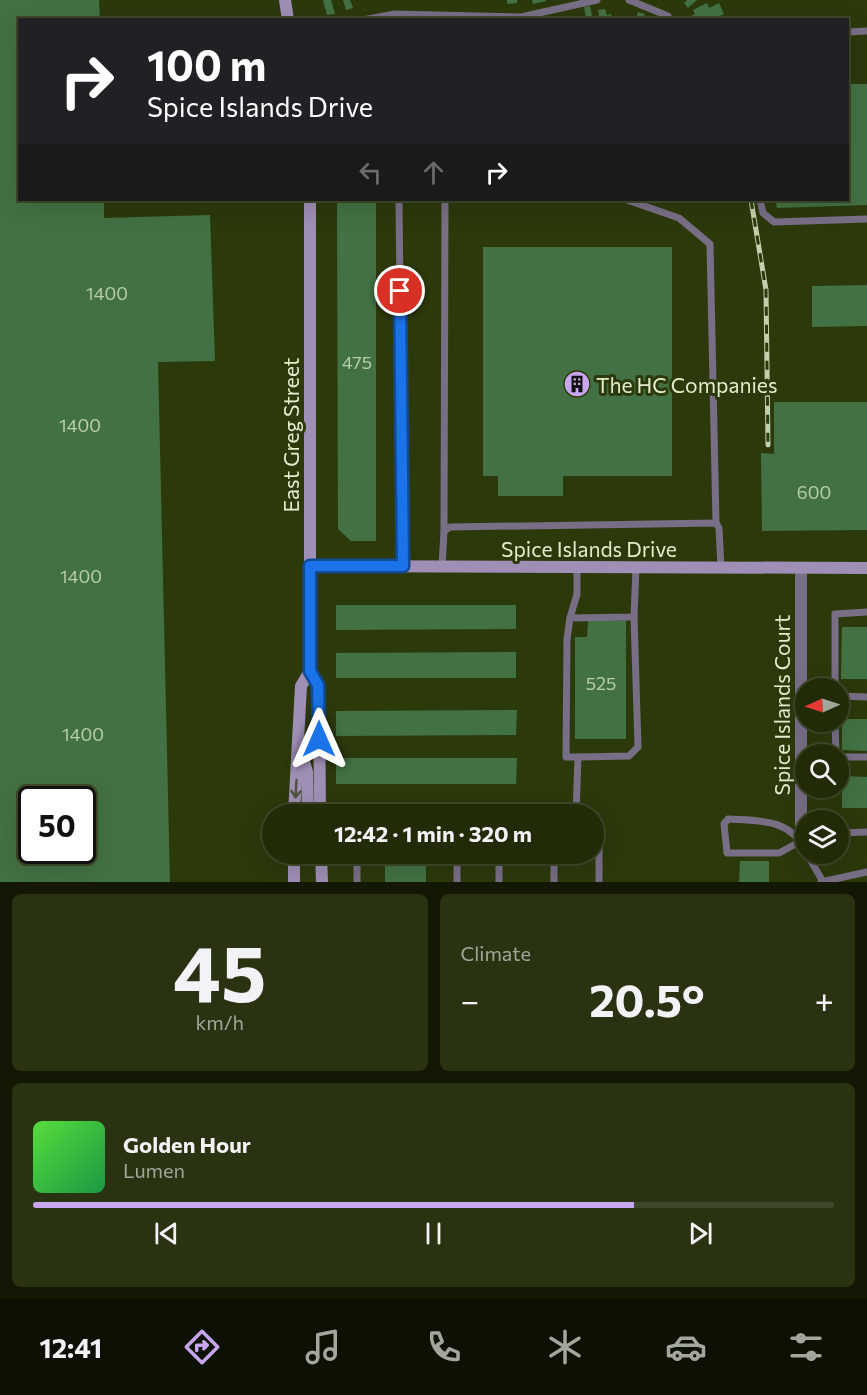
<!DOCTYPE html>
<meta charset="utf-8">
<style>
:root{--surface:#212b08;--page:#293312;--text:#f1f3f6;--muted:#a2a79c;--line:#3e4729;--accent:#c7a6ef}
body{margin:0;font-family:Commissioner,sans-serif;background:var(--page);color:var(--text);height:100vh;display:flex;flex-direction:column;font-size:22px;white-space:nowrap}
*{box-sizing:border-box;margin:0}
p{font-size:20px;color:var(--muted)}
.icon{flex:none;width:33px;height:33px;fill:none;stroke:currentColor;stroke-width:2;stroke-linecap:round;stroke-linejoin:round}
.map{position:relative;height:882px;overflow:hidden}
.drawer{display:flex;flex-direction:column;gap:12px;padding:12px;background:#121804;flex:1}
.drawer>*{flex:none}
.banner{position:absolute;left:18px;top:18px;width:831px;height:183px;border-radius:0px;box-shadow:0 6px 24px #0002,0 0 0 2px var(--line);background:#202124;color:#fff;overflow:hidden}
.needle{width:39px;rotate:267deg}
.tools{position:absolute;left:795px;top:678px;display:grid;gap:12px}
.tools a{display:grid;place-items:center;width:54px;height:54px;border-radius:50%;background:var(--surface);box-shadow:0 6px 24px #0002,0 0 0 2px var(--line);font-size:30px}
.speed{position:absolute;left:18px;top:786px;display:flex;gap:12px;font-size:30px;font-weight:700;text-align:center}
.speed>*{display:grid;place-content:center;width:78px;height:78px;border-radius:50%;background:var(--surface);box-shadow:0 6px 24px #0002,0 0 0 2px var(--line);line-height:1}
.speed .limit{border:3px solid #111;border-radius:9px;background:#fff;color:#111}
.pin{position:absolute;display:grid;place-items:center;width:51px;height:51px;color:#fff;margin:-26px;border:3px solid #fff;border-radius:50%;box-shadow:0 2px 6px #0007}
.me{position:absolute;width:66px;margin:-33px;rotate:0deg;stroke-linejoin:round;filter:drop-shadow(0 0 4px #0008)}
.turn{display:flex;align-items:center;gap:21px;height:126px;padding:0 30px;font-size:27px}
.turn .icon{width:78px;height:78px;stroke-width:2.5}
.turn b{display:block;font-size:42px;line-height:51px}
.lanes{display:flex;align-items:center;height:57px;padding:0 30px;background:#0003;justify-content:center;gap:30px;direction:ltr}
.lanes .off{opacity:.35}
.big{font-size:45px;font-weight:700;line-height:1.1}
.drawer .tile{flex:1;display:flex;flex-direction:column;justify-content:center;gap:9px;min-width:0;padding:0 21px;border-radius:9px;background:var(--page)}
.drawer .dial{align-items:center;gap:0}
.dial b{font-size:78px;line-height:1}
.song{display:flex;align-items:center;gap:18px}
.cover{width:72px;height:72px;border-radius:9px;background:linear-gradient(135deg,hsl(110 70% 55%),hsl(140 70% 35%))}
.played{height:6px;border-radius:3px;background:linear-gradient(90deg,var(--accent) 75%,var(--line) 75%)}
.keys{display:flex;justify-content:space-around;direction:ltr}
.heat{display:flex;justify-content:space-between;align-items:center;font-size:33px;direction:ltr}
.drawer .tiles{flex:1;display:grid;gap:12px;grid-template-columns:1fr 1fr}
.tile:last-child{grid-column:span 2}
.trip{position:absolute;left:262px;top:804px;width:342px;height:60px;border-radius:30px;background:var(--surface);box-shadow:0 6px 24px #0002,0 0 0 2px var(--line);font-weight:700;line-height:60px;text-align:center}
.tab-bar{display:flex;height:96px;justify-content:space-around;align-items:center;background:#0d1103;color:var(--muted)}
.tab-bar .icon{width:42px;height:42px}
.tab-bar .active{color:var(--accent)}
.tab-bar b{font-size:27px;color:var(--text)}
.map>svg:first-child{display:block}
</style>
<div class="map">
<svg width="867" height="882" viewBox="0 0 867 882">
<rect width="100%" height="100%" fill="#2c390b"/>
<g fill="#427143" fill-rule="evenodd">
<path d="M0 0H99L100 20H20V200H104V218L210 215 215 361 158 362 170 882H0ZM32 800H82V850H32Z"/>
<polygon points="323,0 331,0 335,14 327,15"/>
<polygon points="343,0 350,0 353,8 346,10"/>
<polygon points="507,0 517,0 517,3 507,4"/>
<polygon points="532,0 546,0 546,1 533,4"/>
<polygon points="687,0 697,0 688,8 684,3"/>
<polygon points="707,3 709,8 719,3 724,14 712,20 692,20 691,16 695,14 693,10"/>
<polygon points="590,6 592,16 586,18 584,7"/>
<polygon points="605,9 607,15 611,14 612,20 600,20 598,10"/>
<polygon points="638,12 645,14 642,20 635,20"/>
<polygon points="848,84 867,84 867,205 777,208 775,200 848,200"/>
<polygon points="337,200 376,200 376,541 351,541 338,529"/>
<polygon points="483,247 672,247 672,476 563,476 563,496 498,496 498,476 483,476"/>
<polygon points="867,285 867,326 812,327 812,286"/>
<polygon points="774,402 867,402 867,530 762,531 761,453 774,454"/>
<polygon points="336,605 516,605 516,629 336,630"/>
<polygon points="588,621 626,621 626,739 575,739 575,637 587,637"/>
<polygon points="842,627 867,627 867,679 841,679"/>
<polygon points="516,652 516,678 336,678 336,653"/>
<polygon points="517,710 516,735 336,736 336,711"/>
<polygon points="842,719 867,719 867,751 842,750"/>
<polygon points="336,758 517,758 516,784 336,784"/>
<polygon points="842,776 867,777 867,808 842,808"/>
<rect x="385" y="854" width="41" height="28"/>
<polygon points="740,861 769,861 769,882 739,882"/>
</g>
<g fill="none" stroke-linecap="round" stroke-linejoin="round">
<g stroke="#786e86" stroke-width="7">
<polyline points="629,0 668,16 670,20"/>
<polyline points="363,20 395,14 521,17 597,0"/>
<polyline points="848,32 867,31"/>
<polyline points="399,200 403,566"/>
<polyline points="627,200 679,218 710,244 716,523"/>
<polyline points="760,200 763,213 774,222 867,219"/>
<polyline points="444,531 445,200"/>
<polyline points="442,566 444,531 450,527 716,523 719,528 721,568"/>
<polyline points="577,567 577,594 570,618 634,617 636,567"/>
<polyline points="570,618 567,639 566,757 578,757 576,814"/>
<polyline points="835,688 835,614 867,612"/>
<polyline points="838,696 867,697"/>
<polyline points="835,722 836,754"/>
<polyline points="578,757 629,756 638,747 634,617"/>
<polyline points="838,757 867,757"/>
<polyline points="594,830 599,833 599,882"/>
<polyline points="838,833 867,832"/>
<path d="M803 841H801L779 853H727L724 824 728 819C760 821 788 818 806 850"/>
<polyline points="499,854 499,882"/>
<polyline points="554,854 554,882"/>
<polyline points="807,854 822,880"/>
<polyline points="357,882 357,854"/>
<polyline points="457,882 457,854"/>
<polyline points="821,882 867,872"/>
</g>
<polyline stroke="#786e86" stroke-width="12" points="801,841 801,568"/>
<g stroke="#9f8eb5" stroke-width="12">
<polyline points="285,0 288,20"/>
<polyline points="310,200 310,671 318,685 319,695 320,814"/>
<polyline points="310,566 867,568"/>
<polyline points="301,751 307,772 308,814"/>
<polyline points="294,814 301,686 310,671"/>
<polyline points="321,854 322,882"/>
<polyline points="294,882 294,854"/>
</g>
<defs>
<polyline id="rail" points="751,200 766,290 768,445"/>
</defs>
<use href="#rail" stroke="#c3cfad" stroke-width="5"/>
<use href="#rail" stroke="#2c390b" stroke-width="3" stroke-dasharray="9" stroke-linecap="butt"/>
</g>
<defs><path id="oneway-shaft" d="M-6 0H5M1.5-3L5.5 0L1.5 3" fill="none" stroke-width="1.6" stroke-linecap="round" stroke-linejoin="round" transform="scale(1.5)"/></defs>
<use stroke="#4e523e" href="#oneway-shaft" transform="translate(296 789) rotate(93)"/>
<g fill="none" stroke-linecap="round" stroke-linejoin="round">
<defs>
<polyline id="route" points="319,739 318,685 310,671 310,566 403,566 400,291"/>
</defs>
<use href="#route" stroke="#114b97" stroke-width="15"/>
<use href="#route" stroke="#1a73e8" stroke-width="10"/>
</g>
<defs>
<symbol id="building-disc" viewBox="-11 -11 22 22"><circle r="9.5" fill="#c7a6ef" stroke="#2c390b"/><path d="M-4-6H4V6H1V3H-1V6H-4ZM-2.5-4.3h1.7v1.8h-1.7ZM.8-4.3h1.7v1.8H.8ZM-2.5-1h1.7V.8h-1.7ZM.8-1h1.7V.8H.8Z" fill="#111"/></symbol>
</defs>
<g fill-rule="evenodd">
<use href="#building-disc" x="562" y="369" width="30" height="30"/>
</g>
<g text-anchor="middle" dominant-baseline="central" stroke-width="6" stroke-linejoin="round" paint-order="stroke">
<g font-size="18" fill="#b9ceaa">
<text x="107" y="293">1400</text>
<text x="357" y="362">475</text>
<text x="80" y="425">1400</text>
<text x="814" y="492">600</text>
<text x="81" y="576">1400</text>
<text x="601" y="683">525</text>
<text x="83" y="734">1400</text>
</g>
<g font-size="21" fill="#e1edcd" stroke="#2c390b" text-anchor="start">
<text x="596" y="384">The HC Companies</text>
</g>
<g font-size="21" fill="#e1edcd" stroke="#2c390b">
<text transform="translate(290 435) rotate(-90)">East Greg Street</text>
<text x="589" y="548">Spice Islands Drive</text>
<text transform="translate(781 705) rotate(-90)">Spice Islands Court</text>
</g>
</g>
</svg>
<div class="tools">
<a><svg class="needle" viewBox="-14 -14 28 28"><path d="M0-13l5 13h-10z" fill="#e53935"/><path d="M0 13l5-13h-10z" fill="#a2a79c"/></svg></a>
<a><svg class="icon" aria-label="search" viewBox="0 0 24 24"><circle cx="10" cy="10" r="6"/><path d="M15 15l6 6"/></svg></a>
<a><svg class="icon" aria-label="layers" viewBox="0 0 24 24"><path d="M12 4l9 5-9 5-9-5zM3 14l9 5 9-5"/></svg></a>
</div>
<div class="speed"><div class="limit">50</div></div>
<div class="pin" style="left:400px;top:291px;background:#d93025"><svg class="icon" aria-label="arrive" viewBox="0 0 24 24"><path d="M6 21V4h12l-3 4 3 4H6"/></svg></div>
<svg class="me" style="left:319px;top:739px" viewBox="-20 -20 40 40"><path d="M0-17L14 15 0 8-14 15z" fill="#1a73e8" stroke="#fff" stroke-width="4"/></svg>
<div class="trip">12:42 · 1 min · 320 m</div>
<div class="banner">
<div class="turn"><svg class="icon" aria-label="right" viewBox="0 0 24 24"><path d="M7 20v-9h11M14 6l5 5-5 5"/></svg><div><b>100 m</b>Spice Islands Drive</div></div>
<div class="lanes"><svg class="icon off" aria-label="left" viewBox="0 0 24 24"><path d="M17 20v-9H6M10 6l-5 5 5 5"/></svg><svg class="icon off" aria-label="ahead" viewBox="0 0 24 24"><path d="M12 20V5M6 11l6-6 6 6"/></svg><svg class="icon" aria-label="right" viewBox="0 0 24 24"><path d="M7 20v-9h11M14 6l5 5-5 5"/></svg></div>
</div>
</div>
<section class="drawer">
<div class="tiles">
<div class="tile dial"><b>45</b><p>km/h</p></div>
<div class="tile"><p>Climate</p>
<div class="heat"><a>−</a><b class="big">20.5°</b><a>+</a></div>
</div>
<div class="tile">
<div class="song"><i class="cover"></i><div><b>Golden Hour</b><p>Lumen</p></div></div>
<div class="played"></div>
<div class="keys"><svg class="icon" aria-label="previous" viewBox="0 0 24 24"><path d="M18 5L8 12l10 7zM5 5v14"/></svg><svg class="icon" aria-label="pause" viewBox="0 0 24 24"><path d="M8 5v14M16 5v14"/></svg><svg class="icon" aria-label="next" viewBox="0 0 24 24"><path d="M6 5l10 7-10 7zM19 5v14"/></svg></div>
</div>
</div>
</section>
<nav class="tab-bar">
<b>12:41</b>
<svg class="icon active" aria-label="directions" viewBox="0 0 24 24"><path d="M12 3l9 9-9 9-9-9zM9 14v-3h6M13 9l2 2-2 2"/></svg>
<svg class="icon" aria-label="music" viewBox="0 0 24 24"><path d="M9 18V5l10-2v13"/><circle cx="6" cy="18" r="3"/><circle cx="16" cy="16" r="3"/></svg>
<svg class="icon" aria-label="phone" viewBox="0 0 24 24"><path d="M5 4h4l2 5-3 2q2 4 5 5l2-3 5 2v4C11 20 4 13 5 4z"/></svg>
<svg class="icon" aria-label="climate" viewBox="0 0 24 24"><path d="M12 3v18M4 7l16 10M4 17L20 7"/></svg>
<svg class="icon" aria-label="car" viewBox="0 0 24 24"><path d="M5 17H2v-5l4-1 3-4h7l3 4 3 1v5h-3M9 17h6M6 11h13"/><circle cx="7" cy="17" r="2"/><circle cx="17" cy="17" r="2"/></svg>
<svg class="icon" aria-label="filters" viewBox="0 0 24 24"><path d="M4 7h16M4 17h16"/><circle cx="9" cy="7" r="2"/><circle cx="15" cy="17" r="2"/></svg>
</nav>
